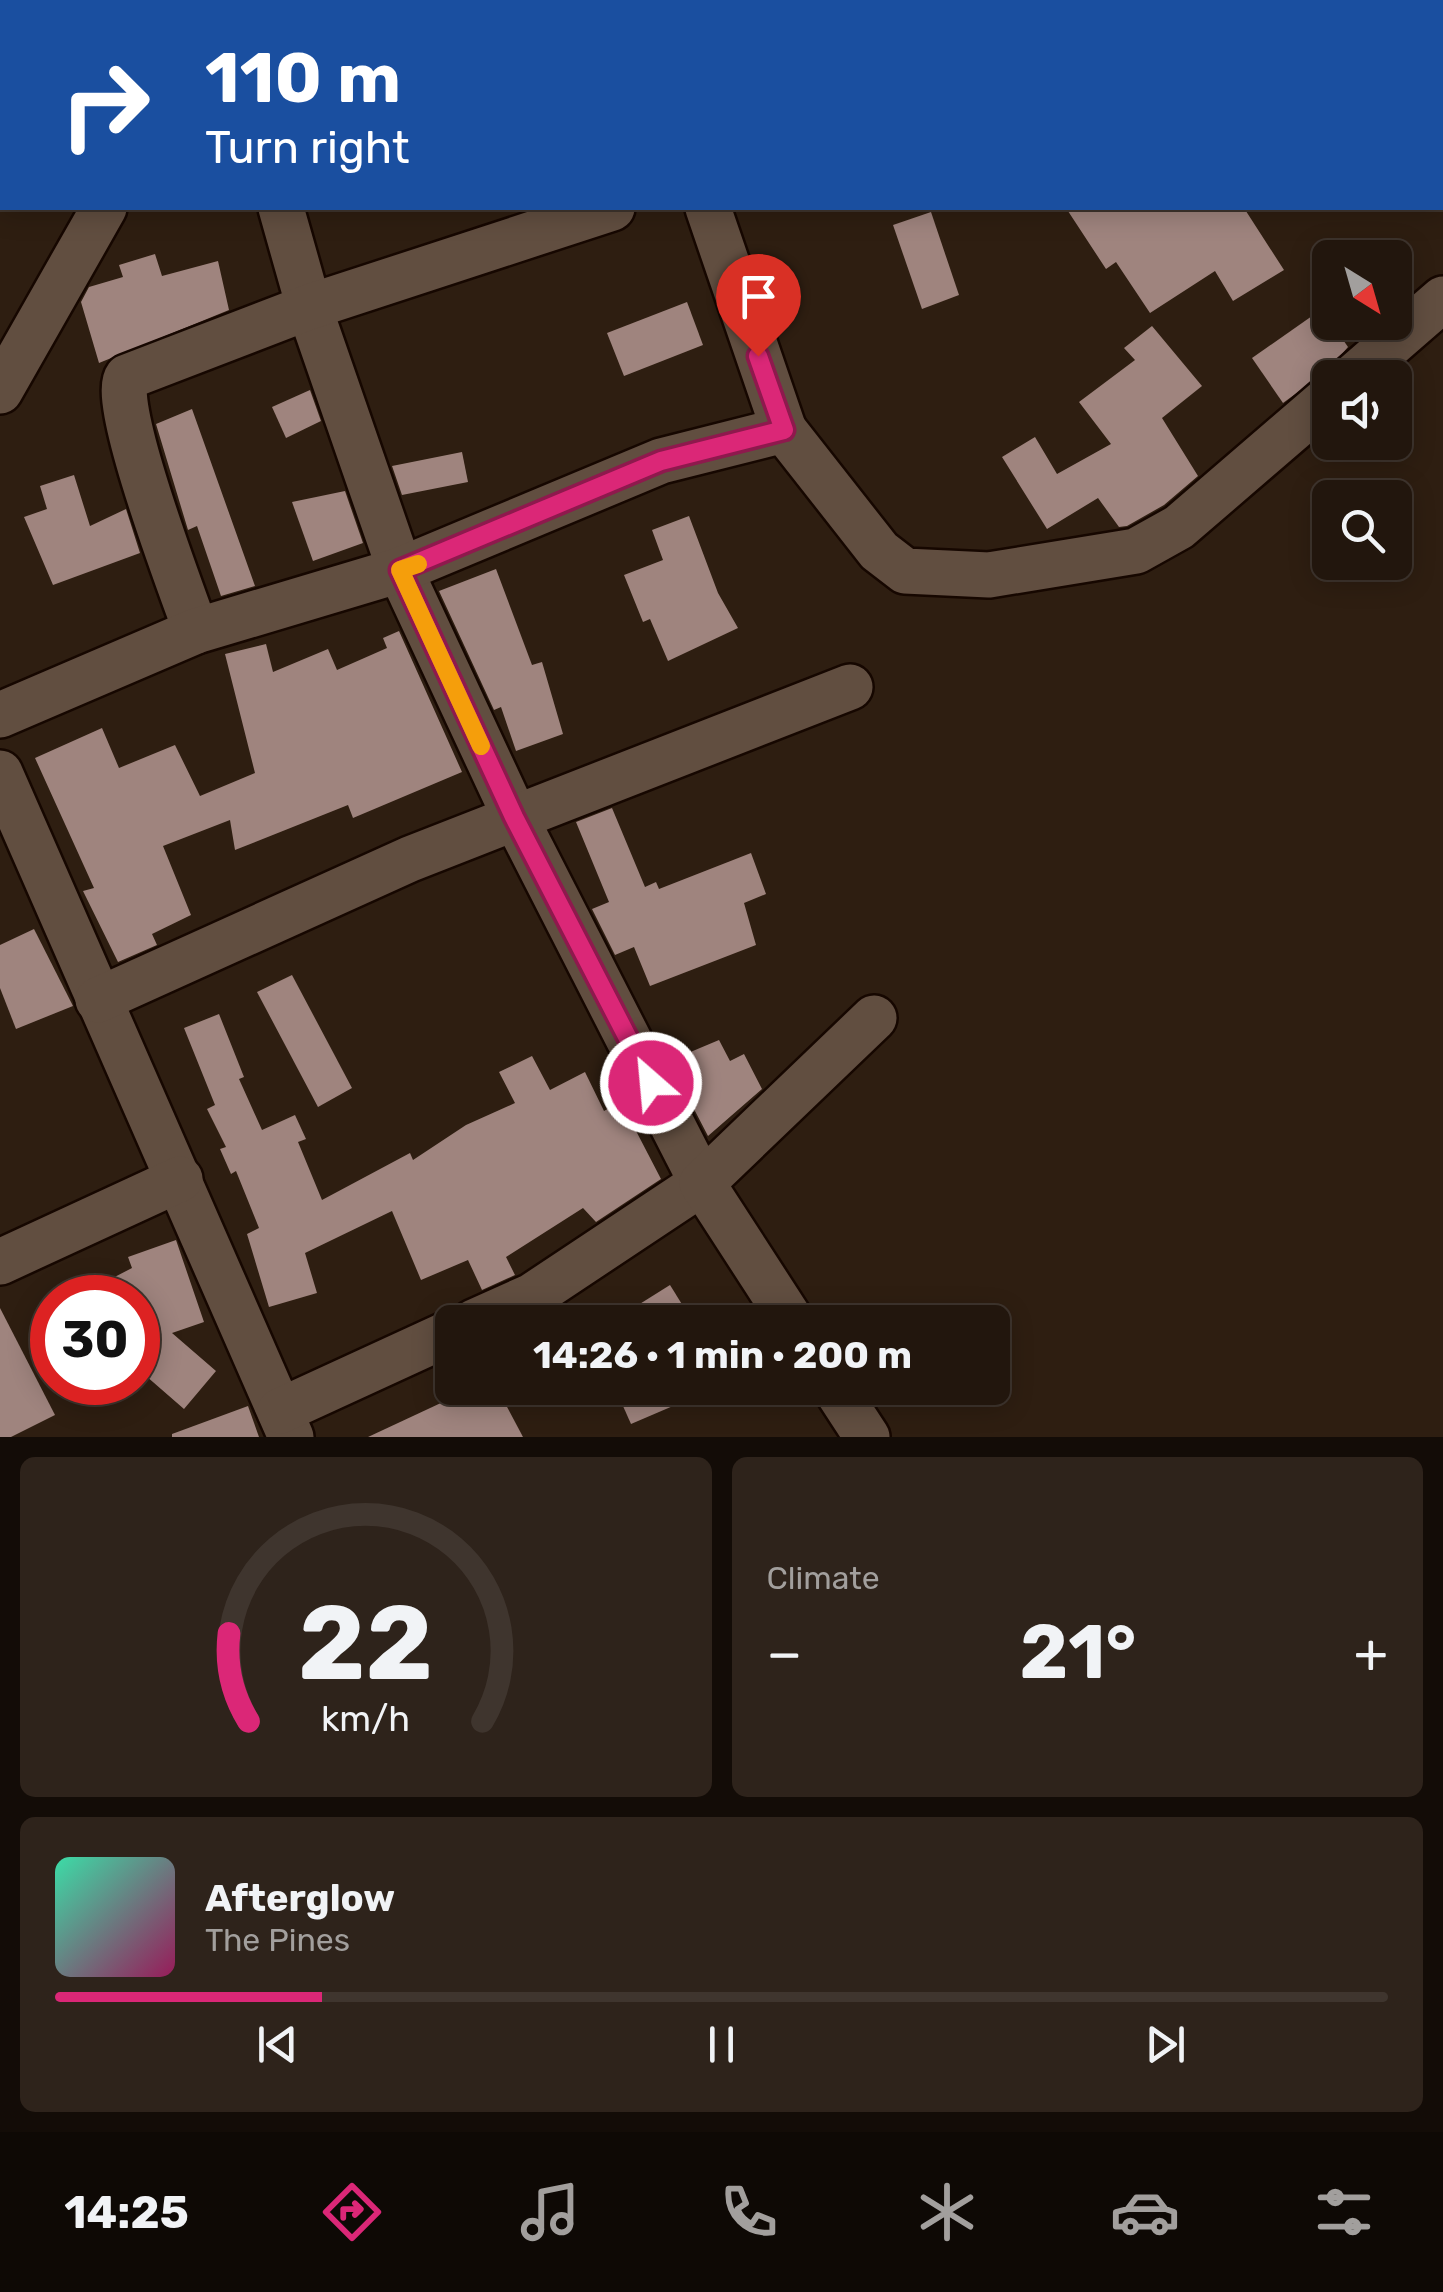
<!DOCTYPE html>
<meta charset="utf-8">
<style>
:root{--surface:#22160d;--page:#2e231b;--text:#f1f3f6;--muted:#a29f9d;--line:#3f352e;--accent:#db2777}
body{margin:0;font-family:Rubik,sans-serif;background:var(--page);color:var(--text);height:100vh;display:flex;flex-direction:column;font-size:38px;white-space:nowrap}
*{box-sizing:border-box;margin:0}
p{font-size:32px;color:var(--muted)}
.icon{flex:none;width:55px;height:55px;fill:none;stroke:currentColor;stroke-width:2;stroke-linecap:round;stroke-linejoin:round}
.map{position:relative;height:1437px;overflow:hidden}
.drawer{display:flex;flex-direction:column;gap:20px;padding:20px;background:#130c07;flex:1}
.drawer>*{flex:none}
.top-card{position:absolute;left:0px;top:0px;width:1445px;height:210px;box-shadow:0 5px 25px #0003,0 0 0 2px var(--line);background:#1a4fa0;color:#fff;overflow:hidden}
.needle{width:65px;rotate:143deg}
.fabs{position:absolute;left:1312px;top:240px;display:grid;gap:20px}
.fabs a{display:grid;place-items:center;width:100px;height:100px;border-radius:15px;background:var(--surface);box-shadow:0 5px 25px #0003,0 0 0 2px var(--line);font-size:50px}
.speed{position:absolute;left:30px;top:1275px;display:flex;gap:20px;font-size:50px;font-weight:700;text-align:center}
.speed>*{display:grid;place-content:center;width:130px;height:130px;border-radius:50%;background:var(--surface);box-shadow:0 5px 25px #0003,0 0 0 2px var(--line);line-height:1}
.speed .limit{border:15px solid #d22;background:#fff;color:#111}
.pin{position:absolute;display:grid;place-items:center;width:85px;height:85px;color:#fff;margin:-102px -42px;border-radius:50% 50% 50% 0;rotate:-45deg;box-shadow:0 0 10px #0007}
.pin .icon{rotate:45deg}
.me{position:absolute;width:110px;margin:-55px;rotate:333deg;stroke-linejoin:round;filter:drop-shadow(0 0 8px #0008)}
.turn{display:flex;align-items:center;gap:35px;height:210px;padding:0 40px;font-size:45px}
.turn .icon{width:130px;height:130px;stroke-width:2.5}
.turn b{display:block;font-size:70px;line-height:85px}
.big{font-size:75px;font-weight:700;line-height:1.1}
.drawer .widget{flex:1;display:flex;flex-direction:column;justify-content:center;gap:15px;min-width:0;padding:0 35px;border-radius:15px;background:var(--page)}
.drawer .dial{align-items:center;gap:0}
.dial svg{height:260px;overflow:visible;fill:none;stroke:var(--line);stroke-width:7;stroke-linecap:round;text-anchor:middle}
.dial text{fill:var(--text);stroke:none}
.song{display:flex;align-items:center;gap:30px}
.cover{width:120px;height:120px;border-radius:15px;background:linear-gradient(135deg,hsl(160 70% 55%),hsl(330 70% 35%))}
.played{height:10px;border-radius:5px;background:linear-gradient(90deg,var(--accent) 20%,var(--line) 20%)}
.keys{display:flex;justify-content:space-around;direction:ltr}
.heat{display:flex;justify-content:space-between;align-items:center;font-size:55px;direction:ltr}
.drawer .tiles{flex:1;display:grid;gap:20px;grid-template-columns:1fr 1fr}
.widget:last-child{grid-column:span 2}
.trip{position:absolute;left:435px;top:1305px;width:575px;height:100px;border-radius:15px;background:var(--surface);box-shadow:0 5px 25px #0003,0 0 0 2px var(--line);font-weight:700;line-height:100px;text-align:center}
.tabs{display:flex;height:160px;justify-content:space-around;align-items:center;background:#0e0905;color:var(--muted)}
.tabs .icon{width:70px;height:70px}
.tabs .current{color:var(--accent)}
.tabs b{font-size:45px;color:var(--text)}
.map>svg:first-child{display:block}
</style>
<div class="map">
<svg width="1443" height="1437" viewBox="0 0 1443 1437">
<rect width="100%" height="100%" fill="#2e1e11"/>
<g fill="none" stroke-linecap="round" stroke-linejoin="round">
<g stroke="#505100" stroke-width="65">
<polyline points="126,2 129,0"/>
<polyline points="0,151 2,148"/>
</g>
</g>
<g fill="#9f847e">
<polygon points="1066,208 1244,208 1284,270 1233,301 1215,271 1150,313 1116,262 1106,269"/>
<polygon points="931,212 959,295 922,309 893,225"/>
<polygon points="155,254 162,276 218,261 229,310 99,363 81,302 89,287 123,277 119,265"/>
<polygon points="687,302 703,345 624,376 607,333"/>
<polygon points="1322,309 1348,347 1327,371 1283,403 1252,358"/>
<polygon points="1152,326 1202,386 1162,418 1198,476 1164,505 1127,526 1119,527 1098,498 1047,529 1002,457 1035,437 1057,474 1111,444 1079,402 1135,360 1124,348"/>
<polygon points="310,390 321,421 286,438 272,407"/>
<polygon points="192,409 255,586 221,596 197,526 188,530 156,424"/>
<polygon points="462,452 468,482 402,495 392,466"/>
<polygon points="74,475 90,526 126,509 140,553 53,585 24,517 47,509 40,486"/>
<polygon points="345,491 363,543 313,561 292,502"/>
<polygon points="689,516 718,593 738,628 668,661 650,619 643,622 624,575 663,560 652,530"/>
<polygon points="496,569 532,665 542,662 563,734 516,751 501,707 494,710 439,591"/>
<polygon points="399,631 462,772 353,818 348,805 235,850 230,820 163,846 191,915 152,934 157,945 118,962 83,891 94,888 35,758 102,728 119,768 175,745 200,796 255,773 225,654 266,644 273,672 328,649 337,670 387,648 383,638"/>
<polygon points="612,808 645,887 656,882 659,889 751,853 766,894 744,903 756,945 650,986 634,947 615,955 592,909 609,902 576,822"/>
<polygon points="34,929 73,1006 16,1029 0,988 0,945"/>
<polygon points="292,975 352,1088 318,1107 257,992"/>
<polygon points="219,1014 244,1077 239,1079 262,1130 295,1115 306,1139 298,1142 322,1200 410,1153 413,1160 466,1125 515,1103 499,1072 532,1056 550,1090 585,1072 604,1111 628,1097 642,1123 634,1127 661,1179 596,1222 583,1208 506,1257 515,1275 482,1290 468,1260 421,1280 392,1211 305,1253 317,1293 269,1307 247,1234 259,1228 236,1171 231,1174 220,1149 226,1147 207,1109 215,1105 184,1028"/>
<polygon points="719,1040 730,1061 744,1054 762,1089 708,1136 669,1061"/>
<polygon points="176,1240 204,1322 172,1333 216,1371 184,1409 138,1369 138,1298 74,1298 132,1268 128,1257"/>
<polygon points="670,1285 693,1322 611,1322"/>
<polygon points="0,1308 55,1415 11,1437 0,1437"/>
<polygon points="473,1388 497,1388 523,1437 368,1437"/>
<polygon points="615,1388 715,1388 631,1424"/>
<polygon points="248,1406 259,1437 172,1437 172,1434"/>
</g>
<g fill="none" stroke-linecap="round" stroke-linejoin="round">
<defs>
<g id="minor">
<polyline points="896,0 897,2"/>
<polyline points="1319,0 1321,2"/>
<polyline points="1101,2 1104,0"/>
<polyline points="1442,136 1443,136"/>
<polyline points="281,208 309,307 400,570 515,817 702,1183 532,1296 474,1322"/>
<polyline points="708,208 784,430"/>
<polyline points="1352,378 1443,299"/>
<polyline points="0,391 104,208"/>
<path d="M196 631C183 594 109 401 127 377L309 307 612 208"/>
<polyline points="0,715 196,631 400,570 661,461 784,430 879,551 905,571 989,575 1136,551 1179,527 1330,397"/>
<polyline points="0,773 291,1437"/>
<polyline points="98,1000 410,859 850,687"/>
<polyline points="0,1262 180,1179"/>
<polyline points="792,1322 702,1183 874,1018"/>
<polyline points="835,1388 867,1437"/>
<polyline points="280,1411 452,1332"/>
</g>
</defs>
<use href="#minor" stroke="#160700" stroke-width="50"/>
<use href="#minor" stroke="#614e40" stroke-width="45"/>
</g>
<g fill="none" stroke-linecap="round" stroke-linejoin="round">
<defs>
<polyline id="route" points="651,1083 514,817 400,570 661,461 784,430 758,356"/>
</defs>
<use href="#route" stroke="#8e194d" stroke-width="25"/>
<use href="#route" stroke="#db2777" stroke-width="18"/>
<polyline stroke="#f59e0b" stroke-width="18" points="418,564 400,570 481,746"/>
</g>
</svg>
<div class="fabs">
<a><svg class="needle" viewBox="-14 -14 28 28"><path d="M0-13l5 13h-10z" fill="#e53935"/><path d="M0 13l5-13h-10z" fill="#a29f9d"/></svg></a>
<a><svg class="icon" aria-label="sound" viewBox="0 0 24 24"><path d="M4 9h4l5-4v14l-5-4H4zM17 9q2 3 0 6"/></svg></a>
<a><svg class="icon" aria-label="search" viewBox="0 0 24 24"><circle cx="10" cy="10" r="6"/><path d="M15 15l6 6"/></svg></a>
</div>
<div class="speed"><div class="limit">30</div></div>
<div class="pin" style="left:758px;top:356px;background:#d93025"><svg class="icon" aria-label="arrive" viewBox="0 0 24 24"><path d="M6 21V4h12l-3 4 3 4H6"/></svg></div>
<svg class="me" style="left:651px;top:1083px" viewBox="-20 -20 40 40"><circle r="17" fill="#db2777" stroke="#fff" stroke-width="3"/><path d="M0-11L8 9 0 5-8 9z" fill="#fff"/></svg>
<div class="trip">14:26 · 1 min · 200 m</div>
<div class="top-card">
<div class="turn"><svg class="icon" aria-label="right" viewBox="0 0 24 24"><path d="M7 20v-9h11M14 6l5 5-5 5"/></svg><div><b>110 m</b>Turn right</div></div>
</div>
</div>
<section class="drawer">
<div class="tiles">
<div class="widget dial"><svg viewBox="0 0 100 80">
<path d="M14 69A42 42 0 1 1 86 69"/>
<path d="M14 69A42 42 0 0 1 8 42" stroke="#db2777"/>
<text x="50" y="56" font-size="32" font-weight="700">22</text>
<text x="50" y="72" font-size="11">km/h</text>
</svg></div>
<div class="widget"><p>Climate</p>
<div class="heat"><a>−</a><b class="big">21°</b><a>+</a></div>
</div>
<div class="widget">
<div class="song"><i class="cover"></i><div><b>Afterglow</b><p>The Pines</p></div></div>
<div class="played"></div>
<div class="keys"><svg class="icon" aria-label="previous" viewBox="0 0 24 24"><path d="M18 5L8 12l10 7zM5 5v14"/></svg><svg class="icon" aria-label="pause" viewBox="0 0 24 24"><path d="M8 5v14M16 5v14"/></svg><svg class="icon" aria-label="next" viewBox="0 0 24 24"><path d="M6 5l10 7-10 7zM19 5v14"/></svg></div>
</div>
</div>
</section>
<nav class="tabs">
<b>14:25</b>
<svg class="icon current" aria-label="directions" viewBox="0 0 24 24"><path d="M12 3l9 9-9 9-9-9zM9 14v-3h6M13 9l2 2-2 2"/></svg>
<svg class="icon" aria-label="music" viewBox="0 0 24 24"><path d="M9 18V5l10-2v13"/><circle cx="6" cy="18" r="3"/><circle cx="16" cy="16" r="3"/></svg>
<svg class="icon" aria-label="phone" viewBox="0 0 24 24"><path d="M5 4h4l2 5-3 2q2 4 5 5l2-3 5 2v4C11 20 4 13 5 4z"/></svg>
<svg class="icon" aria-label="climate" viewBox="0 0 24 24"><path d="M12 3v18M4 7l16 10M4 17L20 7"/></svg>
<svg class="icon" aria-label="car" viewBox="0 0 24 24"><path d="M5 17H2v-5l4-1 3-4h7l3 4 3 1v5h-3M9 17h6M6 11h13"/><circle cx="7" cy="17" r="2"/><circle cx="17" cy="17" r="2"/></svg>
<svg class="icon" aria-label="filters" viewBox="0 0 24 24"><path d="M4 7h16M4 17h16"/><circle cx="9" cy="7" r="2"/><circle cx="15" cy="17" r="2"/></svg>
</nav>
